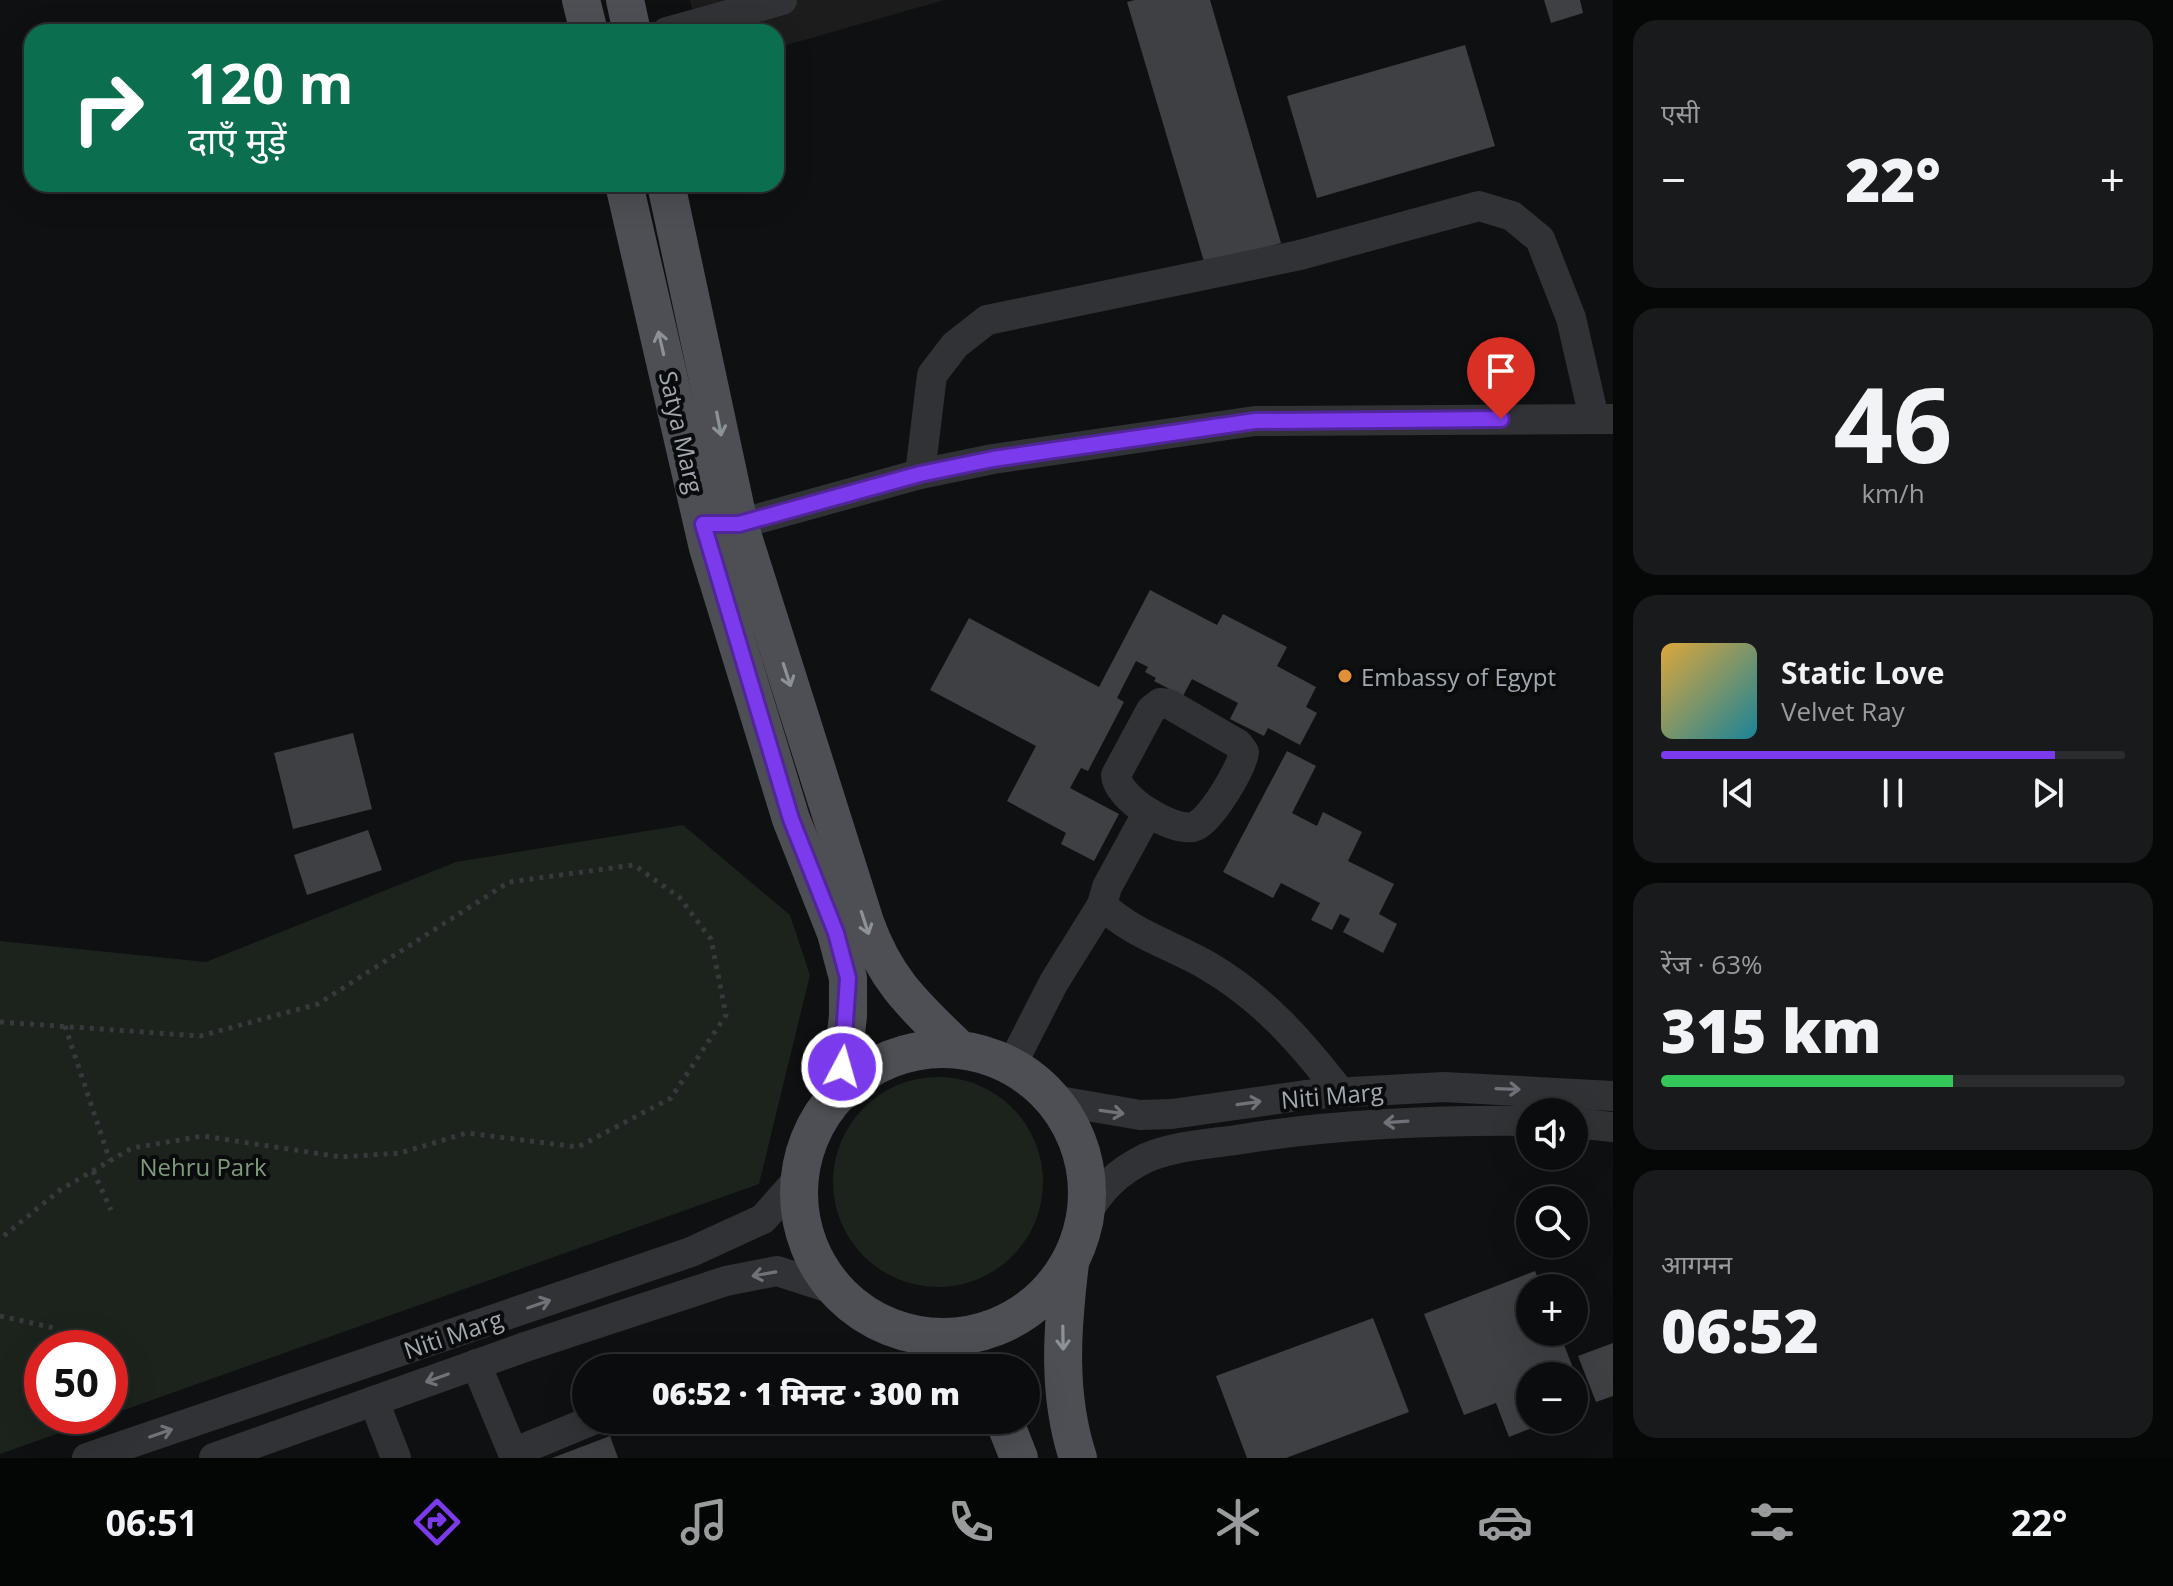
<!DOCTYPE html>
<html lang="hi">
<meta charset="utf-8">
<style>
:root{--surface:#0b0c0d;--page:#191a1b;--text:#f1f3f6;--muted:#9a9b9d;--line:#2b2c2e;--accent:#7c3aed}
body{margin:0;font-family:"Open Sans","Noto Sans Devanagari",sans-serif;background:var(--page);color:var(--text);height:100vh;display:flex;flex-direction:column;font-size:30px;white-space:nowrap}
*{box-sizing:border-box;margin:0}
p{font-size:26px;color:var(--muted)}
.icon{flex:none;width:44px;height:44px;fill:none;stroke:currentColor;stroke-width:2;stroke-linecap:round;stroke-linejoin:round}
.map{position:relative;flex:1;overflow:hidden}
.drawer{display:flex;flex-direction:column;gap:20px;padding:20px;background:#060707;width:560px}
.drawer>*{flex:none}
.guide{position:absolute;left:24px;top:24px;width:760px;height:168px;border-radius:24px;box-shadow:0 8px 32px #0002,0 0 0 2px var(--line);background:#0b6e4f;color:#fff;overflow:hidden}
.tools{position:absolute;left:1516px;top:1098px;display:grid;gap:16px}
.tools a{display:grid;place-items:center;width:72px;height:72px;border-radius:50%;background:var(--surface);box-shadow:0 8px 32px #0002,0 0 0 2px var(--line);font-size:40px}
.speed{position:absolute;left:24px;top:1330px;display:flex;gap:16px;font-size:40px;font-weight:700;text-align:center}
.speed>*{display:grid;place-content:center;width:104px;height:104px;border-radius:50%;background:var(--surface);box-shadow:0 8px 32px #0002,0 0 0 2px var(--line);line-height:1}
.speed .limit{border:12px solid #d22;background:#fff;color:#111}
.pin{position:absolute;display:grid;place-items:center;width:68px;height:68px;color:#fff;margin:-82px -34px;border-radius:50% 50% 50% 0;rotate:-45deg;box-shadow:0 0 8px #0007}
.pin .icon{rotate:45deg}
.me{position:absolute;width:88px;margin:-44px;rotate:6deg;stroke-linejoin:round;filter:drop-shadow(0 0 6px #0008)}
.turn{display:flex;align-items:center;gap:28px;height:168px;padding:0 32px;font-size:36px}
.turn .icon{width:104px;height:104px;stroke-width:2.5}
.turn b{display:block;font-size:56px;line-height:68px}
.big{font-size:60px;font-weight:800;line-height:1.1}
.drawer .card{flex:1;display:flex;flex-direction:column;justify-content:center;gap:12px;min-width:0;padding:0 28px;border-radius:24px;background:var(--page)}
.drawer .dial{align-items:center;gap:0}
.dial b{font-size:104px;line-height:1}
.song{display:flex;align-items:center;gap:24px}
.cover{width:96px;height:96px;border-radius:12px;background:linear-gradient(135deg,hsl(40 70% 55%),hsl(190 70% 35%))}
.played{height:8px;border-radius:4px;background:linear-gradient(90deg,var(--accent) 85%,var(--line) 85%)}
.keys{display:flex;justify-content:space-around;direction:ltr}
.heat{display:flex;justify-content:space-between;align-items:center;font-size:44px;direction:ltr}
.charge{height:12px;border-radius:6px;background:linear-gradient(90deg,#34c759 63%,var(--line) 0)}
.trip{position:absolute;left:572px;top:1354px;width:468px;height:80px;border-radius:40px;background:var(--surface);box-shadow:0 8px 32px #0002,0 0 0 2px var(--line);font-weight:800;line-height:80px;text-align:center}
.tabs{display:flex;height:128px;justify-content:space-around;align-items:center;background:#040505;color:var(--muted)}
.tabs .icon{width:56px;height:56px}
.tabs .on{color:var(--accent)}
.tabs b{font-size:36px;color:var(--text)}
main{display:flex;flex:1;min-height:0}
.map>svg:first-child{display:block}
</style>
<main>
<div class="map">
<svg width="1613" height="1458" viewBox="0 0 1613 1458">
<rect width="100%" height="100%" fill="#0f1011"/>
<polygon fill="#1c1c1d" points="690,0 944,0 776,48 776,32 698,32"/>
<g fill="#1c231c">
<polygon points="683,825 790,915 810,975 759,1184 110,1415 110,1348 42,1348 42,1416 107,1416 0,1454 0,941 206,962 456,862"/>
<circle cx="938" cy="1182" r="105"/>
</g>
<g fill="#3e4044">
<polygon points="1135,0 1210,0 1281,243 1205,265 1127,2"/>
<polygon points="1544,0 1580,0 1583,13 1551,23"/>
<polygon points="1465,45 1495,146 1317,198 1287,96"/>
<polygon points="1150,590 1217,625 1223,614 1287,647 1277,666 1316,687 1306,707 1317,713 1300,745 1268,728 1264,736 1230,719 1238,703 1192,679 1183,696 1154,681 1156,678 1145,672 1148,667 1136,661 1117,698 1124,702 1088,771 1081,768 1070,788 1119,814 1094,861 1061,844 1066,833 1007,801 1036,746 930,690 969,618 1099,687"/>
<polygon points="353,733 372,809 293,829 274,753"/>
<polygon points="1287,751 1316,766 1292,813 1317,826 1323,812 1362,832 1348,861 1394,884 1379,914 1397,924 1383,953 1343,932 1350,919 1340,914 1332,930 1311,920 1320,903 1281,883 1273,898 1223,872"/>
<polygon points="368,830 382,870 307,895 294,855"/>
<polygon points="1535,1271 1542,1288 1530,1288 1530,1332 1559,1332 1588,1406 1574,1412 1574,1376 1530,1376 1530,1420 1552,1420 1509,1437 1496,1403 1464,1415 1424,1314"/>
<polygon points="1373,1318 1409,1412 1286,1458 1247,1458 1216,1376"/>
<polygon points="1613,1343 1613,1396 1596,1402 1578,1356"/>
<polygon points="610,1436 618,1458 552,1458"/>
</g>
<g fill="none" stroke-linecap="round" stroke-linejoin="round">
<g stroke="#37393c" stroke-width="5" stroke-dasharray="4 6" stroke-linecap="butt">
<polyline points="0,1022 200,1036 318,1004 509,882 634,865 679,897 711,939 726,1015 671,1098 578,1147 467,1133 400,1153 341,1157 203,1136 132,1148 60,1190 0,1239"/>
<polyline points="65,1026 110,1161"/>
<polyline points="93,1171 111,1210"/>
<polyline points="0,1316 59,1329"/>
</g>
<g stroke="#313235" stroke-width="30">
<polyline points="667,32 782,0"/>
<polyline points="920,474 932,375 955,345 987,320 1300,255 1479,206 1512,216 1540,239 1571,318 1594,418"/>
<polyline points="717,524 739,524 920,474 993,459 1255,421 1613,419"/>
<path d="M1160 703 1169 704 1238 744 1244 752C1242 768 1209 824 1193 827 1170 831 1117 798 1116 775L1151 710Z"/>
<path d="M1148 812 1107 887 1102 905C1132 934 1172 945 1208 966 1264 999 1301 1042 1340 1092"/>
<polyline points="1011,1066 1054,982 1102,905"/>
<polyline points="1053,1100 1140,1115 1172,1114 1313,1094 1444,1087 1613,1096"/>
<polyline points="1574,1123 1613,1127"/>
<path d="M1085 1216C1101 1189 1117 1172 1146 1158 1174 1146 1207 1144 1236 1140 1334 1124 1431 1120 1530 1121"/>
<polyline points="476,1364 513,1453 593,1420"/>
<polyline points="374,1401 396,1458"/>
<polyline points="87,1458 691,1252 763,1219 800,1177"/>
<polyline points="214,1458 525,1347 726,1281 777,1271 839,1291"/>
</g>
<g stroke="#4d4f54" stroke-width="38">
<polyline points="581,0 589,32"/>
<polyline points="625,0 632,32"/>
<polyline points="624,184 708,548 791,819 836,933 848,978 848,1016 839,1093"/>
<path d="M666 184 739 524 865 922C886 982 916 1007 960 1050"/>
<circle cx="943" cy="1193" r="144"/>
<path d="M1070 1263C1062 1329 1057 1394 1078 1458"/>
<polyline points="1004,1420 1019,1458"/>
</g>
</g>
<defs><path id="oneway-shaft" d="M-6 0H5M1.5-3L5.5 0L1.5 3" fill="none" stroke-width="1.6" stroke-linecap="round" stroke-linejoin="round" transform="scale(2)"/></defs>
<g stroke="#8d9299">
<use href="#oneway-shaft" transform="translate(661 343) rotate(-103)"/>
<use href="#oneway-shaft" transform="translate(719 424) rotate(79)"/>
<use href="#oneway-shaft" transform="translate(787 675) rotate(72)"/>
<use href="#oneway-shaft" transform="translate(865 923) rotate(72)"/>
<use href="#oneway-shaft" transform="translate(1063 1338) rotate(89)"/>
</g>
<g stroke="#6f7379">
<use href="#oneway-shaft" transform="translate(1508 1089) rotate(2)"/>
<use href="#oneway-shaft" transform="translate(1249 1103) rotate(-8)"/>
<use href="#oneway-shaft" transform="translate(1112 1112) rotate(8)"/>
<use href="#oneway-shaft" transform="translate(1396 1122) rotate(176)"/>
<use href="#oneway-shaft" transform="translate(764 1274) rotate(170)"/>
<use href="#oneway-shaft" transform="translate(539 1304) rotate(-19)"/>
<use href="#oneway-shaft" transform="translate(437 1378) rotate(160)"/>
<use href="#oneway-shaft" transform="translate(161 1433) rotate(-19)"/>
</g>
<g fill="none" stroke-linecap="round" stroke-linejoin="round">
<defs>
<polyline id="route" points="842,1067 848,978 836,933 791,819 703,524 739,524 920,474 993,459 1255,421 1501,419"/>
</defs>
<use href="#route" stroke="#51269a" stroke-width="20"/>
<use href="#route" stroke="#7c3aed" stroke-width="14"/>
</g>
<circle fill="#e09138" stroke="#0a0b0c" stroke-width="3" cx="1345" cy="676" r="8"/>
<g text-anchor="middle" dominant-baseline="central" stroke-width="8" stroke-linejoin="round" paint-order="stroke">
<g font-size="24" fill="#a2a8b0" stroke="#0a0b0c">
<text transform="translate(682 432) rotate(77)">Satya Marg</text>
<text transform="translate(1332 1095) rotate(-5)">Niti Marg</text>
<text transform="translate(453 1334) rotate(-19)">Niti Marg</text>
</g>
<g font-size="24" fill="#a2a8b0" stroke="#0a0b0c" text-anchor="start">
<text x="1361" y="676">Embassy of Egypt</text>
</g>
<g font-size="24" fill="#7d9a7a" stroke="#0a0b0c">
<text x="203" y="1166">Nehru Park</text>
</g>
</g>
</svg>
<div class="tools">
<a><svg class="icon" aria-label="sound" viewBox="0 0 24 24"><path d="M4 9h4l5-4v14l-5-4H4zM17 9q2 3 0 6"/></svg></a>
<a><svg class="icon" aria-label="search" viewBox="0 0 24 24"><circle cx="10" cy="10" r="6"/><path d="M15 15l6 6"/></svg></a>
<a>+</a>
<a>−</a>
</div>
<div class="speed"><div class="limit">50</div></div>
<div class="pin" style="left:1501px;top:419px;background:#d93025"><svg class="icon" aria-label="arrive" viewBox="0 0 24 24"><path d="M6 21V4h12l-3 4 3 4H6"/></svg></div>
<svg class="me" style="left:842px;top:1067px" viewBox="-20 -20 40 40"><circle r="17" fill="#7c3aed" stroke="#fff" stroke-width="3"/><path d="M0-11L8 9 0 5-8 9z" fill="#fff"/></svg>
<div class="trip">06:52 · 1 मिनट · 300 m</div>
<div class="guide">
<div class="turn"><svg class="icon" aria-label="right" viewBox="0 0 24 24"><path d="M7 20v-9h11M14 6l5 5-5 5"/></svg><div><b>120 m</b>दाएँ मुड़ें</div></div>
</div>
</div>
<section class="drawer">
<div class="card"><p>एसी</p>
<div class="heat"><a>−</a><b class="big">22°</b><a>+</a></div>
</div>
<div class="card dial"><b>46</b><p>km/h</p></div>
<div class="card">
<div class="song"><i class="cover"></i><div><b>Static Love</b><p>Velvet Ray</p></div></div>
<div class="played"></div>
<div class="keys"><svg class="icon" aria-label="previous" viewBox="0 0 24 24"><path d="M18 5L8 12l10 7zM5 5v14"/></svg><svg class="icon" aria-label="pause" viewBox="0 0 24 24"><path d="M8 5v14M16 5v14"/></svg><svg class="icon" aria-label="next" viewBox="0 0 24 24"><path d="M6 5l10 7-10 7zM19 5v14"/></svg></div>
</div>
<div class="card"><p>रेंज · 63%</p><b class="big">315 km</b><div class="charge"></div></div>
<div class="card"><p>आगमन</p><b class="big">06:52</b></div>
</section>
</main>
<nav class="tabs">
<b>06:51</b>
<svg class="icon on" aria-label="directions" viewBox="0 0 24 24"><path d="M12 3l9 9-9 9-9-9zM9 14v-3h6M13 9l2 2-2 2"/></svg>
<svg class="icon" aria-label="music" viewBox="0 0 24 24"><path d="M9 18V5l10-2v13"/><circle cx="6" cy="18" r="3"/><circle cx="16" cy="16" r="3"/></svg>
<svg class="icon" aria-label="phone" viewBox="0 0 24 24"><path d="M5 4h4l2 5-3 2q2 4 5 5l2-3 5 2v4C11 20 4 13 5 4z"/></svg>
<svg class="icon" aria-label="climate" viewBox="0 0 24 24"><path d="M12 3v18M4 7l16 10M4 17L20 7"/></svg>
<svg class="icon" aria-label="car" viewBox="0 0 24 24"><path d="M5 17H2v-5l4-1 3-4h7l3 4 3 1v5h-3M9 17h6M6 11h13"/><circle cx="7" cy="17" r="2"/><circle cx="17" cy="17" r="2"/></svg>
<svg class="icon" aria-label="filters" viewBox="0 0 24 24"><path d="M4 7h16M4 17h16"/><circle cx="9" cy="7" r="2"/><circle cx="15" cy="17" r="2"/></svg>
<b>22°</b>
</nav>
